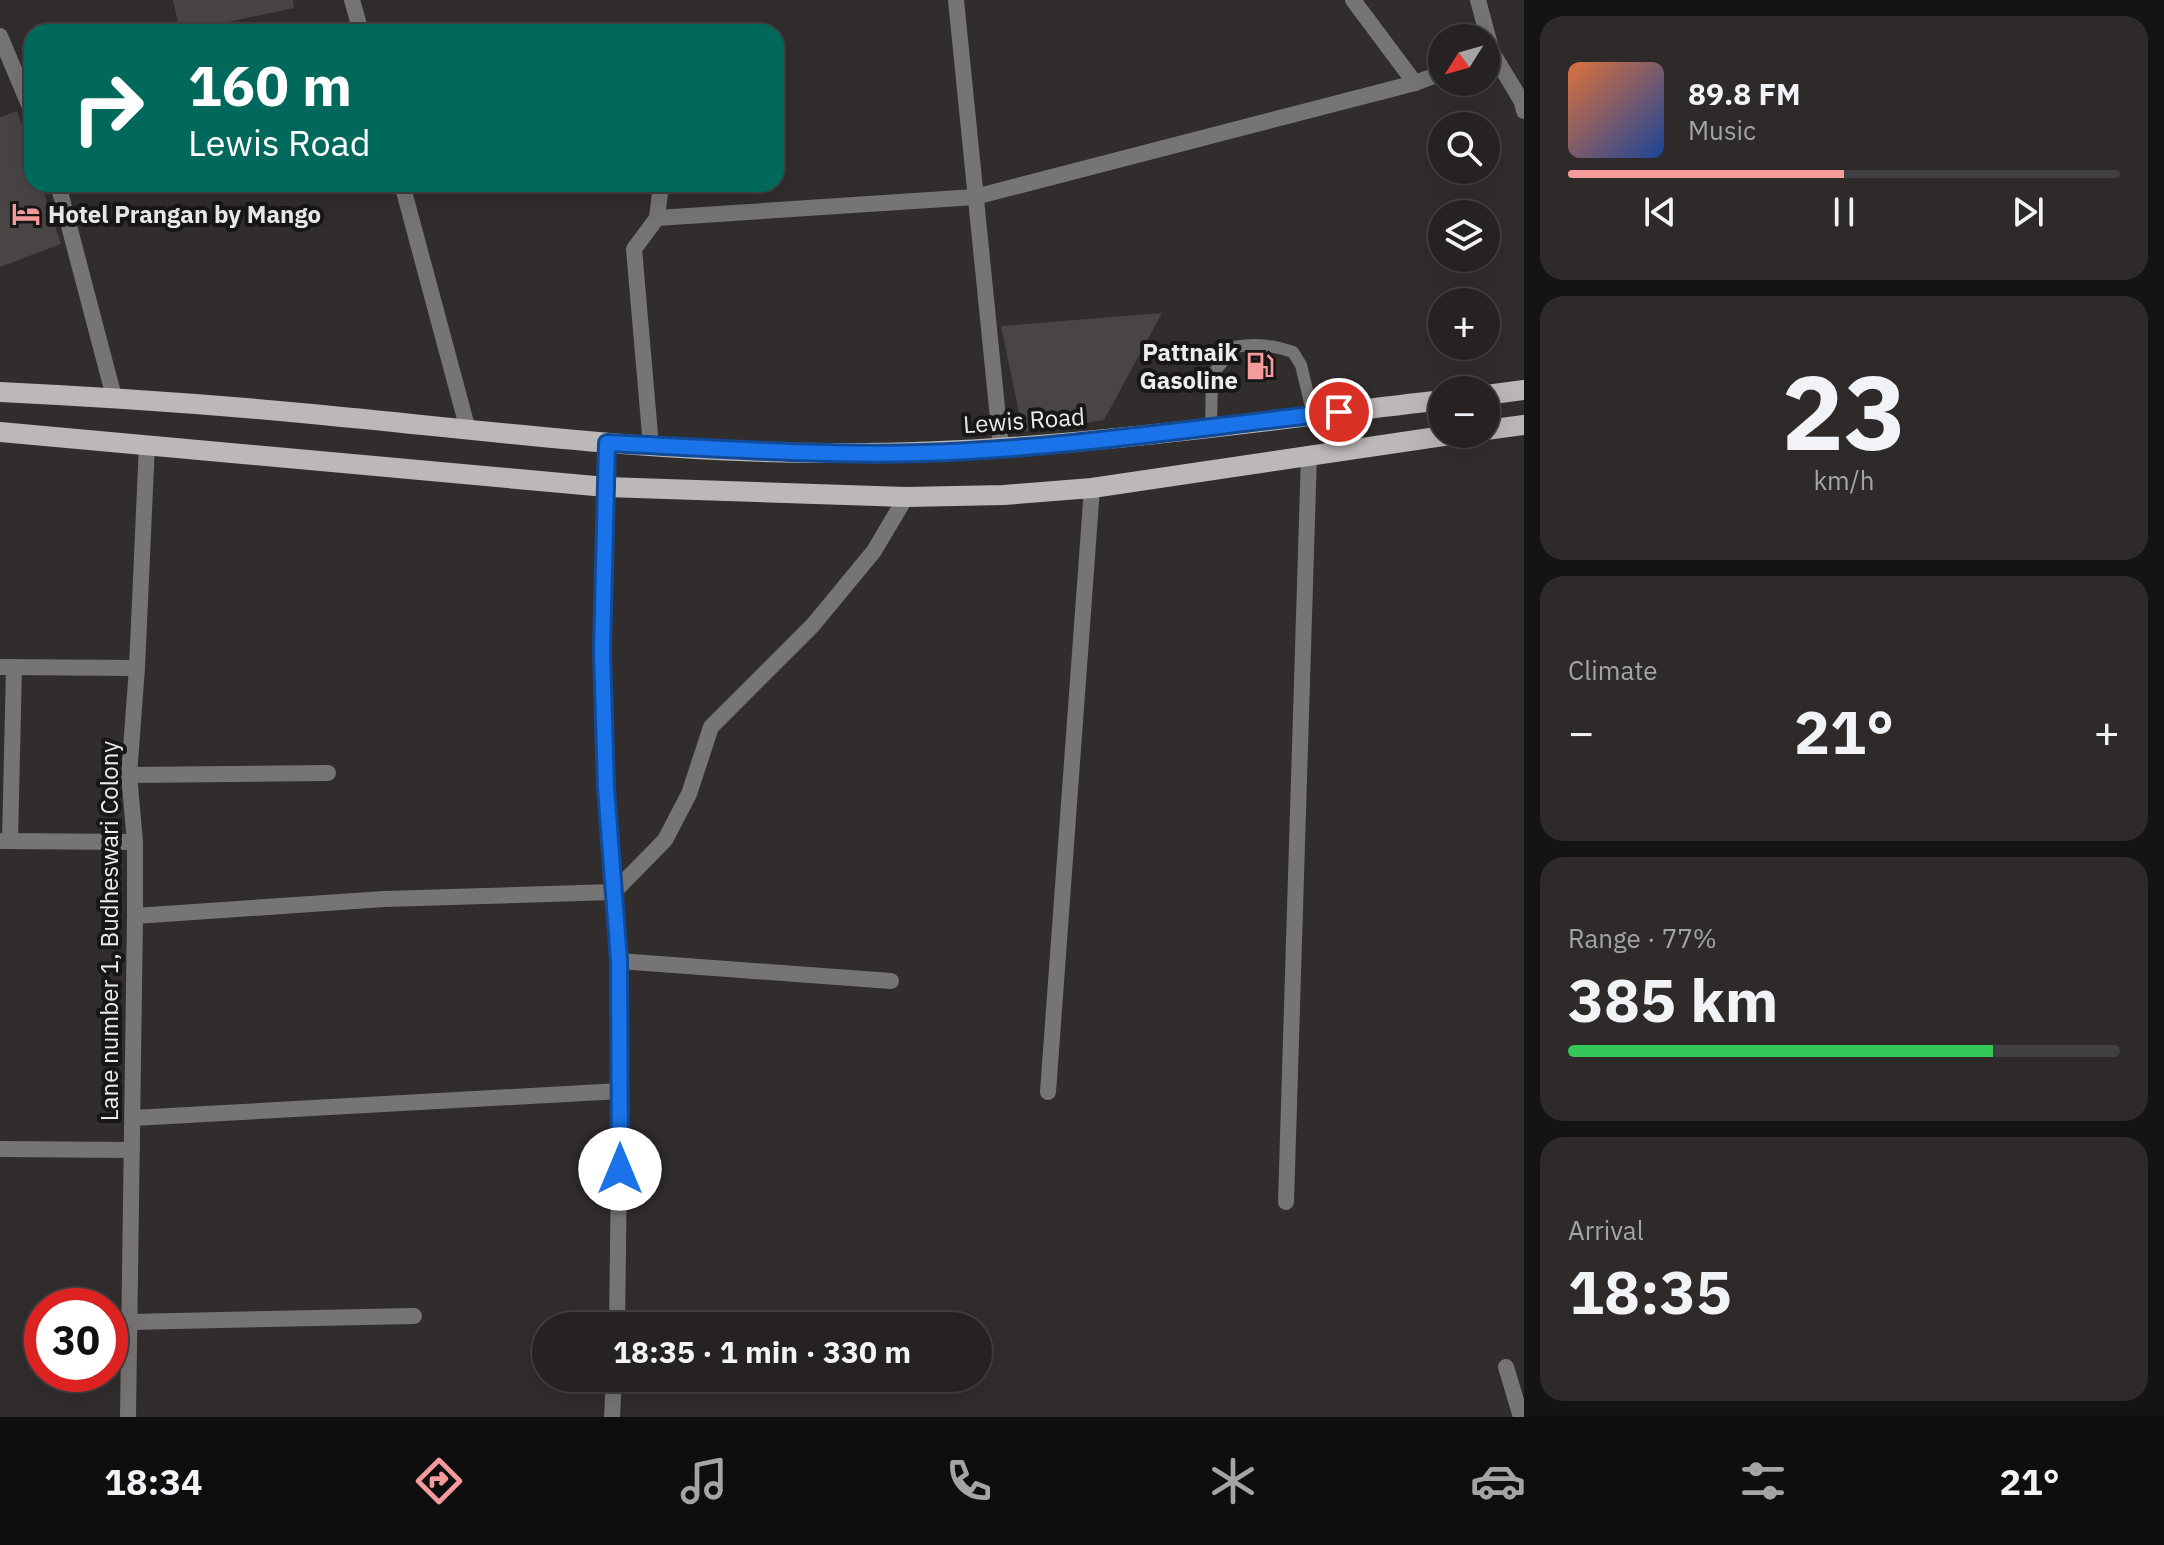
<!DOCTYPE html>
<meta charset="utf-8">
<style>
:root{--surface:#262222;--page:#2e2a2a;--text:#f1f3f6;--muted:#a4a4a5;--line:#423f40;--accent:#f59b9b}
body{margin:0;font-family:"IBM Plex Sans",sans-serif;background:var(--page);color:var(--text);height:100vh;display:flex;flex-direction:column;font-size:30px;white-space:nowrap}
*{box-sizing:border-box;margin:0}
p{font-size:26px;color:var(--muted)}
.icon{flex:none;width:44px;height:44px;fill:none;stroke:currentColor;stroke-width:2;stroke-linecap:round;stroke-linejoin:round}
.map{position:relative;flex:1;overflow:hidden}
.panel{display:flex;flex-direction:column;gap:16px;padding:16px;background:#151313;width:640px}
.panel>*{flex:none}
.top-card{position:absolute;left:24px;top:24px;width:760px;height:168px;border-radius:24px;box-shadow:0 8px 32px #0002,0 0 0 2px var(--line);background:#00695c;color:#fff;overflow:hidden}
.needle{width:52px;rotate:233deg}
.tools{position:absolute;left:1428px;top:24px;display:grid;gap:16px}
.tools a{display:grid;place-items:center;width:72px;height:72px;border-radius:50%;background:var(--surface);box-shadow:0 8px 32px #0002,0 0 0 2px var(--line);font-size:40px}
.speed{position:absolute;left:24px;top:1288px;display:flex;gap:16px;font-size:40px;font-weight:700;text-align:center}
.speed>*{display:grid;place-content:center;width:104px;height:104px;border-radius:50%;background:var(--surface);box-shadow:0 8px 32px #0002,0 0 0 2px var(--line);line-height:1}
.speed .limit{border:12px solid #d22;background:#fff;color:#111}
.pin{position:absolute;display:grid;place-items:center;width:68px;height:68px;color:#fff;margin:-34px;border:4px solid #fff;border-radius:50%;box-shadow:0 2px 8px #0007}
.me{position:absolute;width:88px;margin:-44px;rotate:0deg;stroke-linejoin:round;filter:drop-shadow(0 0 6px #0008)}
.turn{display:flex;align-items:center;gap:28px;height:168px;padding:0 32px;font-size:36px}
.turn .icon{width:104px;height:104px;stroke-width:2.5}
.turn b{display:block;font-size:56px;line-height:68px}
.big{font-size:60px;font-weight:800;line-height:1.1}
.panel .tile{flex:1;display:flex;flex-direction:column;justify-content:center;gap:12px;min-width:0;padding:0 28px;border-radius:24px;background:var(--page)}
.panel .dial{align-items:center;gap:0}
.dial b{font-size:104px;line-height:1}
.song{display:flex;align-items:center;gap:24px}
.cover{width:96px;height:96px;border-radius:12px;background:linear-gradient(135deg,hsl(20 70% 55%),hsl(220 70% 35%))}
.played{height:8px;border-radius:4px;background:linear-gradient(90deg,var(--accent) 50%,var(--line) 50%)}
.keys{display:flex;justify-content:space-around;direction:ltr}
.heat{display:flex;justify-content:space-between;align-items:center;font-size:44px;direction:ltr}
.charge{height:12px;border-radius:6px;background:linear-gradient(90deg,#34c759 77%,var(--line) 0)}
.trip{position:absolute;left:532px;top:1312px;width:460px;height:80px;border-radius:40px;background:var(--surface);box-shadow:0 8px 32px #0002,0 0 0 2px var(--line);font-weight:800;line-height:80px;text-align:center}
.tab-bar{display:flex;height:128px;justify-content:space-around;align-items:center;background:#0f0e0e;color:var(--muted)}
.tab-bar .icon{width:56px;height:56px}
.tab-bar .selected{color:var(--accent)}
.tab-bar b{font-size:36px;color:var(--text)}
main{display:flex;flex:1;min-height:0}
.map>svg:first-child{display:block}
</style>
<main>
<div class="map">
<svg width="1524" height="1417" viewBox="0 0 1524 1417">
<rect width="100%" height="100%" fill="#322d2d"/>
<g fill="#4a4545">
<polygon points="173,0 293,0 294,8 180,32"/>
<polygon points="17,111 32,156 32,184 41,184 61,244 0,267 0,117"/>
<polygon points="1162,313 1104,420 1023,432 1001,326"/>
</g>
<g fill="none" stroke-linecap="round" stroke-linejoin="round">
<path stroke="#767474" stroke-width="12" d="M1211 427 1212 375 1234 347C1256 343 1272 345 1293 352L1301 365 1313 415"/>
<g stroke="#767474" stroke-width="16">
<polyline points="352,0 361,32"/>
<polyline points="956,0 1001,448"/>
<polyline points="1353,0 1415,83"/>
<polyline points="1478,0 1492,52 1522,102 1524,111"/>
<polyline points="0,36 32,112"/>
<polyline points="58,184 114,397"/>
<polyline points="402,184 468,430"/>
<polyline points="657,218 975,197 1415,83 1442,73"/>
<polyline points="607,443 602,651 606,788 619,961 620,1091 617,1326"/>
<polyline points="651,446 634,249 657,218 661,184"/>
<polyline points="0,667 137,668"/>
<polyline points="129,775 328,773"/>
<polyline points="2,841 135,842"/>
<polyline points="10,841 14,667"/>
<polyline points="135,916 384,899 614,892 665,840 689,794 711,727 813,625 874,551 906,497"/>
<polyline points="619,961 891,981"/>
<polyline points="1048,1092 1092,488"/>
<polyline points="133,1118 620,1091"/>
<polyline points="0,1149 132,1150"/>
<polyline points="1286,1202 1309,454"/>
<polyline points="129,1322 414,1316"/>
<polyline points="1506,1367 1521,1417"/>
<polyline points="128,1417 135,916 135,842 129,775 137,668 147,444"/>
<polyline points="612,1417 614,1378"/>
</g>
<g stroke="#bdb8b8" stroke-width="20">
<path d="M0 392C104 397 208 404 312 414 483 430 654 453 827 453 1033 455 1237 424 1442 400"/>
<polyline points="1486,395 1524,390"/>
<polyline points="1486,430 1524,425"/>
<polyline points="0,432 606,487 906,497 1004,495 1092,488 1457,434"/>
</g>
</g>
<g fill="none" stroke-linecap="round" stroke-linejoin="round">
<defs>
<path id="route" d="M620 1169 619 961 606 788 602 651 607 443C712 448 817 456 922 453 1062 449 1200 427 1339 412"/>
</defs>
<use href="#route" stroke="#114b97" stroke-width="20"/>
<use href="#route" stroke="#1a73e8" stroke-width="14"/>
</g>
<defs>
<symbol id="hotel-bare" viewBox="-9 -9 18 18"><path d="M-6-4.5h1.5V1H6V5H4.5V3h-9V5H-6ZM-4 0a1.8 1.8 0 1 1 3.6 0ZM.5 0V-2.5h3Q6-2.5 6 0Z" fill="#f59b9b" stroke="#181616" stroke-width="2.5" paint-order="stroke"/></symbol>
<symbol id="fuel-bare" viewBox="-9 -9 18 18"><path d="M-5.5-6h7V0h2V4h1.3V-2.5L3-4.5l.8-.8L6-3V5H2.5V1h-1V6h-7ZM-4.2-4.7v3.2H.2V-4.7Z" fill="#f59b9b" stroke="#181616" stroke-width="2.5" paint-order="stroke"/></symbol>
</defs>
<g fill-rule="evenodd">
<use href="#hotel-bare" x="6" y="194" width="40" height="40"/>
<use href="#fuel-bare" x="1240" y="346" width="40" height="40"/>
</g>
<g text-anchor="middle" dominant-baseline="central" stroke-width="8" stroke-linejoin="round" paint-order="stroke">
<g font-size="24" font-weight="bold" fill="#eeebeb" stroke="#181616" text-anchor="start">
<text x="48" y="214">Hotel Prangan by Mango</text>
<text x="1238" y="352" text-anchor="end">Pattnaik<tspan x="1238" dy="28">Gasoline</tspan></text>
</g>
<g font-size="24" fill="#eeebeb" stroke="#181616">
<text transform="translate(1024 420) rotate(-4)">Lewis Road</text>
<text transform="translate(109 931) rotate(-90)">Lane number 1, Budheswari Colony</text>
</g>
</g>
</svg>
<div class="tools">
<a><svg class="needle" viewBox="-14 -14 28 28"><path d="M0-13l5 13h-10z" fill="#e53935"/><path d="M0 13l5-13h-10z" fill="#a4a4a5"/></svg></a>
<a><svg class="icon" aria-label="search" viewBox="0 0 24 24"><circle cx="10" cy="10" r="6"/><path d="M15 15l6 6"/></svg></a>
<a><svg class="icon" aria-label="layers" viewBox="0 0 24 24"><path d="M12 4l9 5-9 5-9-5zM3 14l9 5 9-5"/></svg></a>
<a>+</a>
<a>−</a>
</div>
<div class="speed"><div class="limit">30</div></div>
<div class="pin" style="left:1339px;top:412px;background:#d93025"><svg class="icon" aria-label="arrive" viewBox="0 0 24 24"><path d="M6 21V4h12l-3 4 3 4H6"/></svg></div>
<svg class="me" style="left:620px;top:1169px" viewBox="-20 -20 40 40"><circle r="19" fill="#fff"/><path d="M0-13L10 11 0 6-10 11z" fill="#1a73e8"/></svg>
<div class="trip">18:35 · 1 min · 330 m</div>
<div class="top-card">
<div class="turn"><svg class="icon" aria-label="right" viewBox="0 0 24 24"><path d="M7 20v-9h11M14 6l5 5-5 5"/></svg><div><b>160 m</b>Lewis Road</div></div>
</div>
</div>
<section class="panel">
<div class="tile">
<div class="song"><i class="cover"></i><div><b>89.8 FM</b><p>Music</p></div></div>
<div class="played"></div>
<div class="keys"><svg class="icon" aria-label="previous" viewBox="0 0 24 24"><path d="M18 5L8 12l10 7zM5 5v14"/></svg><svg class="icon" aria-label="pause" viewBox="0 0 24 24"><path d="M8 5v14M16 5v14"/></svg><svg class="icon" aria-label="next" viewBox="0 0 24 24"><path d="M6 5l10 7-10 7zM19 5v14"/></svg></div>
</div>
<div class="tile dial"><b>23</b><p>km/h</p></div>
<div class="tile"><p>Climate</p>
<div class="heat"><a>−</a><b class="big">21°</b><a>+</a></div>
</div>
<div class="tile"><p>Range · 77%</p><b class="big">385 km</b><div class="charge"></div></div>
<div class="tile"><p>Arrival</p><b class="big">18:35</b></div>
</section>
</main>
<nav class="tab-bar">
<b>18:34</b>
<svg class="icon selected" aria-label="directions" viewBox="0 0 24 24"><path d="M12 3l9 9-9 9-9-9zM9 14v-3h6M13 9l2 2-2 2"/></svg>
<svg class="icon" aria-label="music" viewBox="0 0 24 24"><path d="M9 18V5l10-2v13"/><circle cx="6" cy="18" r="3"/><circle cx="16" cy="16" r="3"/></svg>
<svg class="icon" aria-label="phone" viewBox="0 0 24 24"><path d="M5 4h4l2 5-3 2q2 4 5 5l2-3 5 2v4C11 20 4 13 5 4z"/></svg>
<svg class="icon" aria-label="climate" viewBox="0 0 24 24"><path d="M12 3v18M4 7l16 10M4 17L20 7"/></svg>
<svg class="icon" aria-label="car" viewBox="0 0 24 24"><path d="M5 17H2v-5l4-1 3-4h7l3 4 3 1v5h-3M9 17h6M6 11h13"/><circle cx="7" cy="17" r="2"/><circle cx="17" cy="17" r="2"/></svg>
<svg class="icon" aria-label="filters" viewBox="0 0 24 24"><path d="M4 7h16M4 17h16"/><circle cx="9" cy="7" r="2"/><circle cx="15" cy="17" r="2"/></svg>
<b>21°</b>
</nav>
